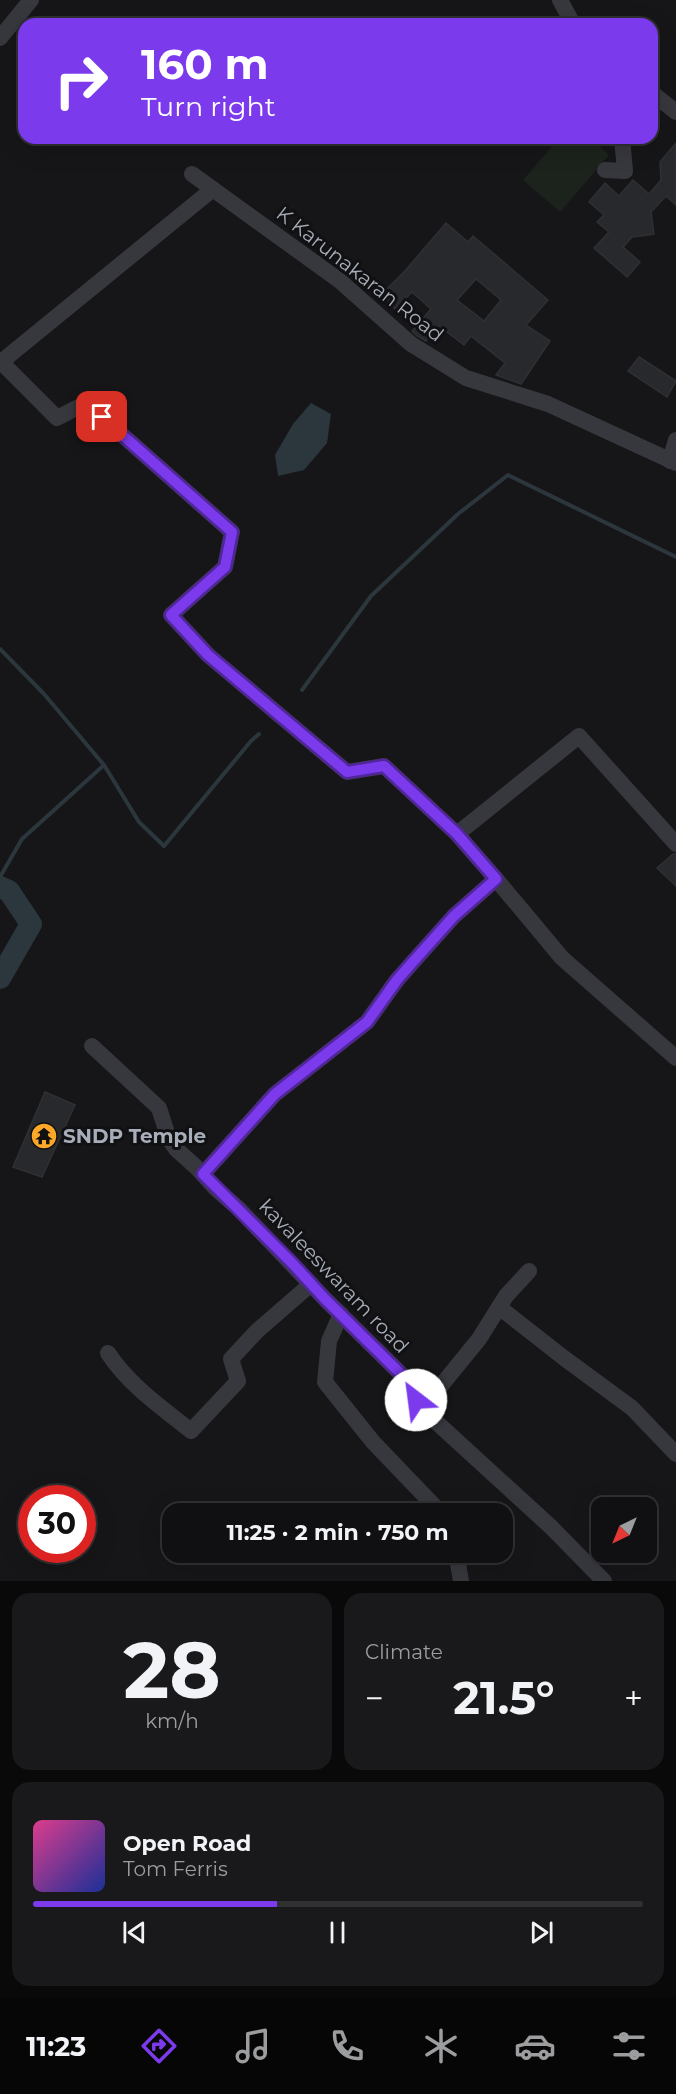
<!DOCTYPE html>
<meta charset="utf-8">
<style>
:root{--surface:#101012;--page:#19191b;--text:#f1f3f6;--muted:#9c9d9f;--line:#303032;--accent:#7c3aed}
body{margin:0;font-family:Montserrat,sans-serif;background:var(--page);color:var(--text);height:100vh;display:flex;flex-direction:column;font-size:22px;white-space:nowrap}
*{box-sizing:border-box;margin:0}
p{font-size:20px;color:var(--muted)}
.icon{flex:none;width:33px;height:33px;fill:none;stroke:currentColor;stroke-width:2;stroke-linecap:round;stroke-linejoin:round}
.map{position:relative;height:1581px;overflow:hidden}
.panel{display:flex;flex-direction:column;gap:12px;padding:12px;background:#09090a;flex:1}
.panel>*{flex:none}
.hud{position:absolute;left:18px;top:18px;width:640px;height:126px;border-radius:18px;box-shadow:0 6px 24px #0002,0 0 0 2px var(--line);background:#7c3aed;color:#fff;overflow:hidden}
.needle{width:39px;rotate:223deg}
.buttons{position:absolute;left:591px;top:1497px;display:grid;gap:12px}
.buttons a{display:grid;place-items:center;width:66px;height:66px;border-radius:12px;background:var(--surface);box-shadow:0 6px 24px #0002,0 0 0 2px var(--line);font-size:30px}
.speed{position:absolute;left:18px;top:1485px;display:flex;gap:12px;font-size:30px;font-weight:700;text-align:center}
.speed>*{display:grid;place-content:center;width:78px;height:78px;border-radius:50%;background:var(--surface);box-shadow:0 6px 24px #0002,0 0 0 2px var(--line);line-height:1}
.speed .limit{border:9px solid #d22;background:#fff;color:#111}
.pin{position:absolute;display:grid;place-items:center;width:51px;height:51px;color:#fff;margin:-26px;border-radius:12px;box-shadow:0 3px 9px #0006}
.me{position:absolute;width:66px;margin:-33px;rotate:330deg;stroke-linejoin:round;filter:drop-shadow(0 0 4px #0008)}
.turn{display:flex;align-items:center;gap:21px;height:126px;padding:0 24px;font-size:27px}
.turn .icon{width:78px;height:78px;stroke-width:2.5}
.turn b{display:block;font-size:42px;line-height:51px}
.big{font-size:45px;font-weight:700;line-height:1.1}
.panel .card{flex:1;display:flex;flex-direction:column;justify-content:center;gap:9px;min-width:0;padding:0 21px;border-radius:18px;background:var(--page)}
.panel .dial{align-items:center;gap:0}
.dial b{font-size:78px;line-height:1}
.song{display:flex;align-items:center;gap:18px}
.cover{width:72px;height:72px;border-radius:9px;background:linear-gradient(135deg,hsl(330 70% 55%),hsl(230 70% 35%))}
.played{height:6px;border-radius:3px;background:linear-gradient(90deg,var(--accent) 40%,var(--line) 40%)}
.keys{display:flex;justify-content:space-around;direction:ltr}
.heat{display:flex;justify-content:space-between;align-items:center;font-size:33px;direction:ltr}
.panel .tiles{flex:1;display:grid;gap:12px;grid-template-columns:1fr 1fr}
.card:last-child{grid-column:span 2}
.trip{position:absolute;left:162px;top:1503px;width:351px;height:60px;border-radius:18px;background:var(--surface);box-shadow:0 6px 24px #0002,0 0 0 2px var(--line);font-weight:700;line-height:60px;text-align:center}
.tab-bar{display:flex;height:96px;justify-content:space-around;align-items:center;background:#060607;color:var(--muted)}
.tab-bar .icon{width:42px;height:42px}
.tab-bar .current{color:var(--accent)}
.tab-bar b{font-size:27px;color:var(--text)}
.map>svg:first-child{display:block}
</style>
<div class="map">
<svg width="676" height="1581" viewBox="0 0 676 1581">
<rect width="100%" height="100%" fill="#161618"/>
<polygon fill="#1b231c" points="559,138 590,138 609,155 560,212 523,180"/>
<polygon fill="#2b363d" points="311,403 331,414 327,443 304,470 278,476 275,455 293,424"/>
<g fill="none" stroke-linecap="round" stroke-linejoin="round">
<g stroke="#2b363d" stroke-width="4">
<polyline points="0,649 44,694 104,765 22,839 0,877"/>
<polyline points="302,690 371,596 458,514 508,475 676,557"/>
<polyline points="104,765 139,822 164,846 251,741 259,734"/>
</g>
<polyline stroke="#2b363d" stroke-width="22" points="0,887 9,891 31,924 0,978"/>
</g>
<g fill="#28292c" stroke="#2f3034" stroke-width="1.5" fill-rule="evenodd">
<polygon points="676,143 676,205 666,196 651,212 654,234 632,237 623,247 640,262 627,277 594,248 609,232 597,222 604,215 589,202 605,183 619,196 633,180 649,194 661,180 660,162"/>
<path d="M446 223 468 242 473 236 548 300 526 325 550 341 521 384 496 375 505 363 471 336 464 345 439 326 426 341 417 336 412 331 431 309 412 292 395 309 381 295 404 272ZM476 279 501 300 484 321 457 300Z"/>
<polygon points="639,357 676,381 667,397 628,371"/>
<polygon points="673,854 676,854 676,886 657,868"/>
<polygon points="45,1092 75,1105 42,1177 13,1167"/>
</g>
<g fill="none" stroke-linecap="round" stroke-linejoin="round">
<g stroke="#36383d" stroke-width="16">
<polyline points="560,0 573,24"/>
<polyline points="0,38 31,0"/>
<polyline points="652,93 676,112"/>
<polyline points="605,170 625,171 622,138"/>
<polyline points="192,174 340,281 411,344 466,378 548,404 676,463"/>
<polyline points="213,189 1,362 57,418 86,403 232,532 225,567 171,615 208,655 347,772 384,766 457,834 579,736 676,844"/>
<polyline points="670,461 676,440"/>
<polyline points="496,879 562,958 676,1058"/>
<path d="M92 1046 159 1108 169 1139 176 1149 196 1167 215 1188 238 1208 325 1299 406 1379C413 1388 416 1399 422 1409L551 1527 604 1581"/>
<polyline points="203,1174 275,1094 367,1022 397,980 454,916 496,879 457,834"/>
<polyline points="499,1307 564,1358 632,1408 676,1454"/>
<polyline points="341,1314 329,1341 325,1382 373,1442 442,1514"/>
<path d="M108 1353C129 1385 161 1407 191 1431L238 1381 231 1359 257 1331 311 1284"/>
<polyline points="422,1409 479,1339 506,1296 529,1271"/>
<polyline points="456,1552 461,1581"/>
</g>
</g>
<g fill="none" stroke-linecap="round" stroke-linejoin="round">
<defs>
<polyline id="route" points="102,417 232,532 225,567 171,615 208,655 347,772 384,766 457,834 496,879 454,916 411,964 397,980 367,1022 275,1094 203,1174 293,1264 325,1299 406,1379 413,1388 416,1400"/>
</defs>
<use href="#route" stroke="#51269a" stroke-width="15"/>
<use href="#route" stroke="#7c3aed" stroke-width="10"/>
</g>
<defs>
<symbol id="temple-disc" viewBox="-11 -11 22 22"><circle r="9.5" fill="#fea827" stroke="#111113"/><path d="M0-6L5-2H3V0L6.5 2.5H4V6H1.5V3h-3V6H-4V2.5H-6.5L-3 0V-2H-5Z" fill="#111"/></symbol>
</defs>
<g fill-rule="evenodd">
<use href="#temple-disc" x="29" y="1121" width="30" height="30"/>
</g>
<g text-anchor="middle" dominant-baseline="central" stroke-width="6" stroke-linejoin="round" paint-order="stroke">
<g font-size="20" fill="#a7adb9" stroke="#111113">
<text transform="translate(360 274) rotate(38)">K Karunakaran Road</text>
<text transform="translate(334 1276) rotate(46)">kavaleeswaram road</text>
</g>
<g font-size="20" font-weight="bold" fill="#a7adb9" stroke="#111113" text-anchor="start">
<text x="63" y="1136">SNDP Temple</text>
</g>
</g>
</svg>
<div class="buttons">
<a><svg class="needle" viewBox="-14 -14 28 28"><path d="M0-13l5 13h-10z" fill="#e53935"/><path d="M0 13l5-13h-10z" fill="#9c9d9f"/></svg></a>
</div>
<div class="speed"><div class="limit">30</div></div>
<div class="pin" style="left:102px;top:417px;background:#d93025"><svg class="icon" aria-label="arrive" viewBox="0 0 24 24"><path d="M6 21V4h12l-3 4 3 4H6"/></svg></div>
<svg class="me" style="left:416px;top:1400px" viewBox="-20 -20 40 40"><circle r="19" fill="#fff"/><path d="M0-13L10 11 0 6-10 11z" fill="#7c3aed"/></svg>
<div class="trip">11:25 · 2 min · 750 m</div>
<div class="hud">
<div class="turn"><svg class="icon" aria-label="right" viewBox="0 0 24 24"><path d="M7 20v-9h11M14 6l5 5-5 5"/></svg><div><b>160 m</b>Turn right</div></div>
</div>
</div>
<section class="panel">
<div class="tiles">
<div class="card dial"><b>28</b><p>km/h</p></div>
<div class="card"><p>Climate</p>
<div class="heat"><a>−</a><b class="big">21.5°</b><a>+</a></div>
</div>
<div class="card">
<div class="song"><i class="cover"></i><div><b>Open Road</b><p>Tom Ferris</p></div></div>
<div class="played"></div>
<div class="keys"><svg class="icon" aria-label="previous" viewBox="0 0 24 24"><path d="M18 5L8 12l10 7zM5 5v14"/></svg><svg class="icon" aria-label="pause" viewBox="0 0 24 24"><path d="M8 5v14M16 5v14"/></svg><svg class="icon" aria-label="next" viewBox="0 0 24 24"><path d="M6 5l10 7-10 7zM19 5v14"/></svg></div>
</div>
</div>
</section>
<nav class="tab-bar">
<b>11:23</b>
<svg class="icon current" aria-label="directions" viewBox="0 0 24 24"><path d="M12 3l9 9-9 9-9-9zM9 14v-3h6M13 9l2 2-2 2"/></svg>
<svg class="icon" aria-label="music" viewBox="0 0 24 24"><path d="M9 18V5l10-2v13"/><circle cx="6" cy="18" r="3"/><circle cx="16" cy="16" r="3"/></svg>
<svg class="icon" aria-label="phone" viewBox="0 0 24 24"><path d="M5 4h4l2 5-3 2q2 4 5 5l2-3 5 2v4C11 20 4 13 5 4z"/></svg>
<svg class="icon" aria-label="climate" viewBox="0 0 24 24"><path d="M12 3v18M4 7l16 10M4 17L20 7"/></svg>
<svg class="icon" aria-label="car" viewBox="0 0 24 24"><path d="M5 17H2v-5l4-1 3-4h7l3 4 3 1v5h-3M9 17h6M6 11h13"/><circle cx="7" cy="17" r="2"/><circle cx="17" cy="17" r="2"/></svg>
<svg class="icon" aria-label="filters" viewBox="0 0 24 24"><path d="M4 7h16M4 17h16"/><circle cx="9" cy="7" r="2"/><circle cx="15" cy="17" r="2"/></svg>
</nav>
